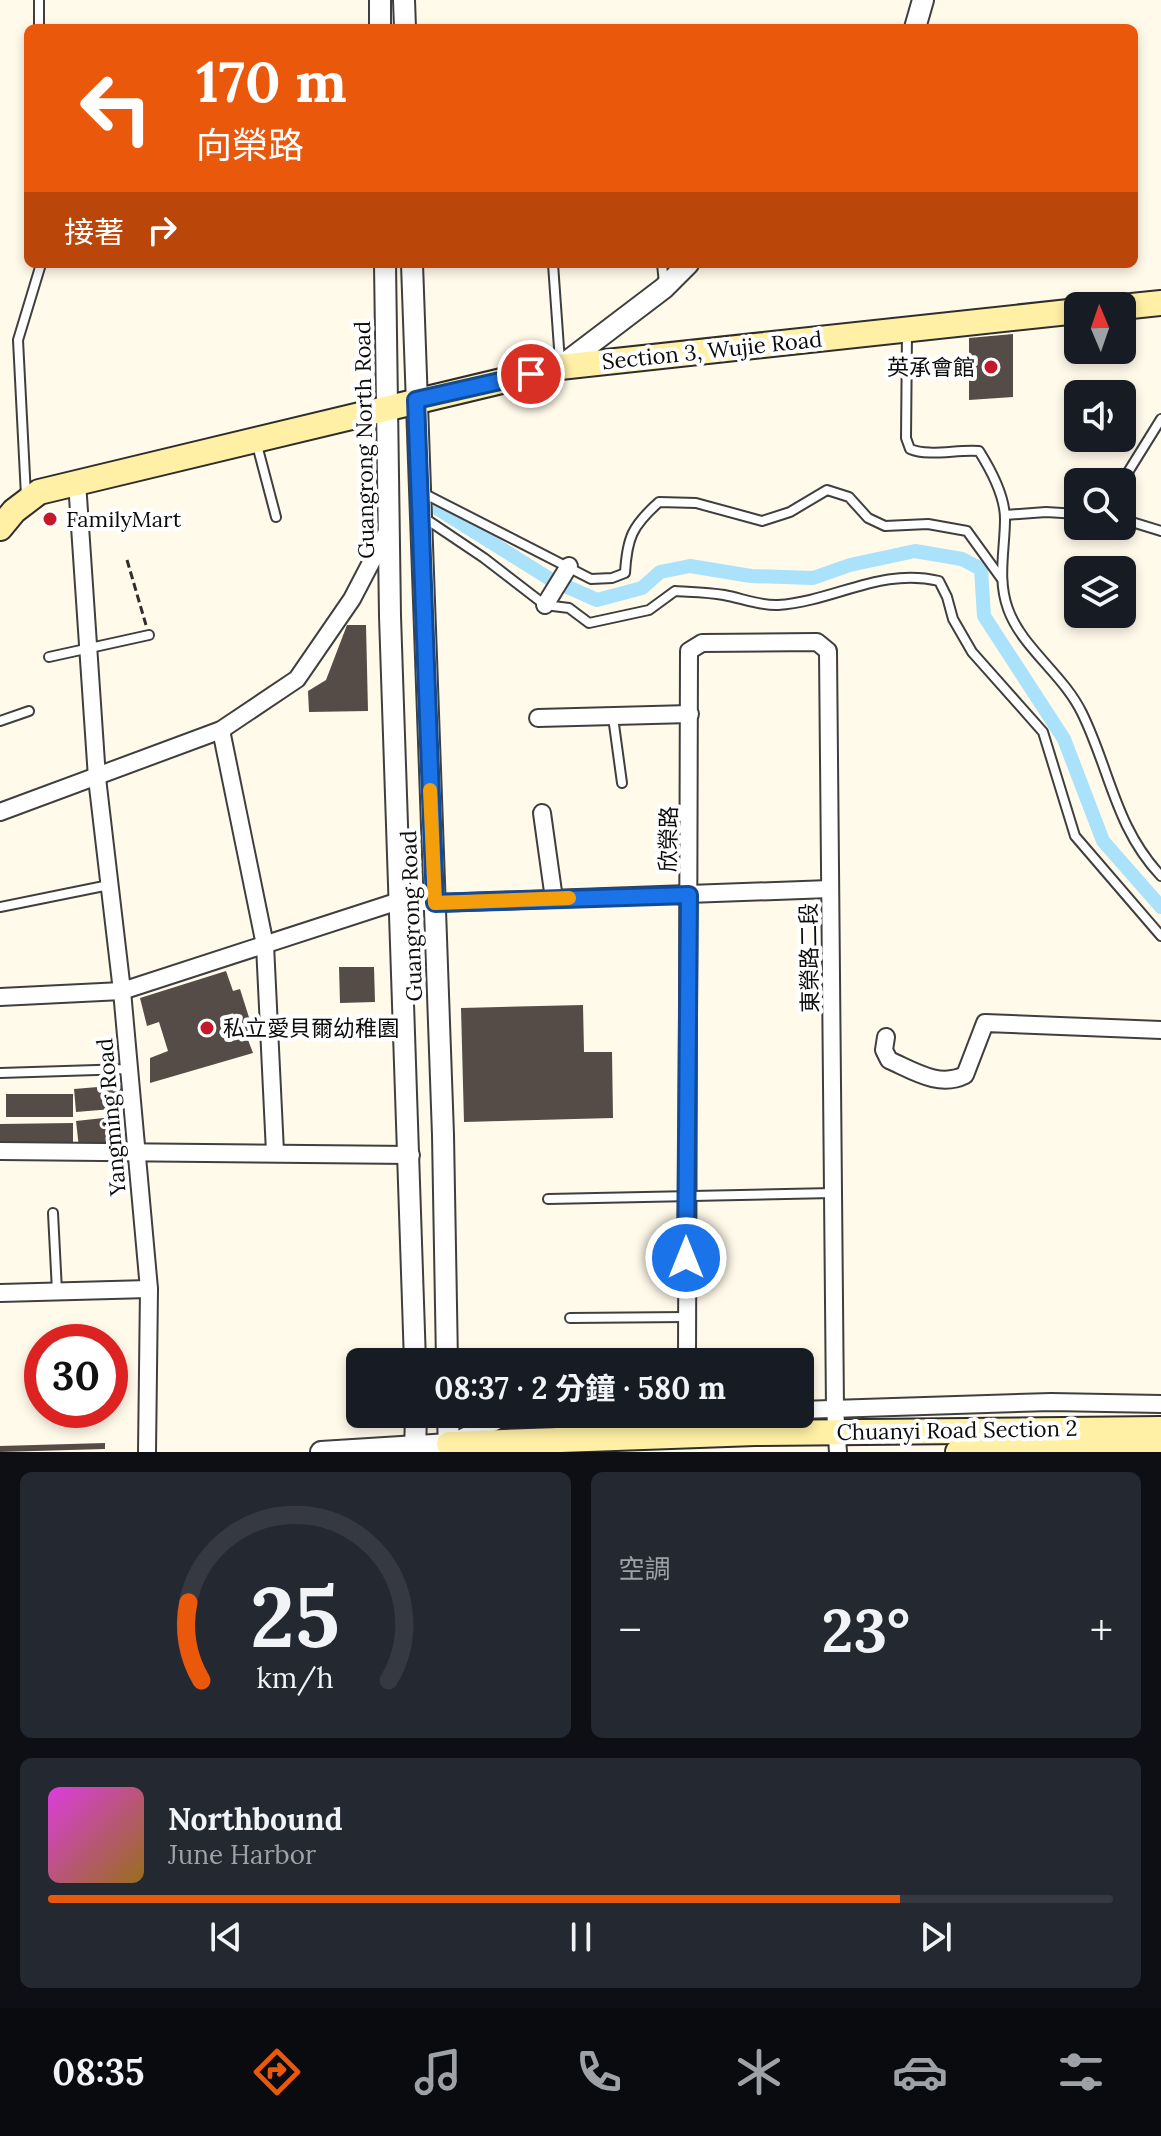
<!DOCTYPE html>
<html lang="zh-TW">
<meta charset="utf-8">
<style>
:root{--surface:#171b24;--page:#242831;--text:#f1f3f6;--muted:#9ea1a6;--line:#363941;--accent:#ea580c}
body{margin:0;font-family:Lora,"Noto Sans TC",serif;background:var(--page);color:var(--text);height:100vh;display:flex;flex-direction:column;font-size:30px;white-space:nowrap}
*{box-sizing:border-box;margin:0}
p{font-size:26px;color:var(--muted)}
.icon{flex:none;width:44px;height:44px;fill:none;stroke:currentColor;stroke-width:2;stroke-linecap:round;stroke-linejoin:round}
.map{position:relative;height:1452px;overflow:hidden}
.drawer{display:flex;flex-direction:column;gap:20px;padding:20px;background:#0d0f14;flex:1}
.drawer>*{flex:none}
.hud{position:absolute;left:24px;top:24px;width:1114px;height:244px;border-radius:12px;box-shadow:0 4px 12px #0003;background:#ea580c;color:#fff;overflow:hidden}
.needle{width:52px;rotate:358deg}
.controls{position:absolute;left:1064px;top:292px;display:grid;gap:16px}
.controls a{display:grid;place-items:center;width:72px;height:72px;border-radius:12px;background:var(--surface);box-shadow:0 4px 12px #0003;font-size:40px}
.speed{position:absolute;left:24px;top:1324px;display:flex;gap:16px;font-size:40px;font-weight:700;text-align:center}
.speed>*{display:grid;place-content:center;width:104px;height:104px;border-radius:50%;background:var(--surface);box-shadow:0 4px 12px #0003;line-height:1}
.speed .limit{border:12px solid #d22;background:#fff;color:#111}
.pin{position:absolute;display:grid;place-items:center;width:68px;height:68px;color:#fff;margin:-34px;border:4px solid #fff;border-radius:50%;box-shadow:0 2px 8px #0007}
.me{position:absolute;width:88px;margin:-44px;rotate:0deg;stroke-linejoin:round;filter:drop-shadow(0 0 6px #0008)}
.turn{display:flex;align-items:center;gap:28px;height:168px;padding:0 40px;font-size:36px}
.turn .icon{width:104px;height:104px;stroke-width:2.5}
.turn b{display:block;font-size:56px;line-height:68px}
.then{display:flex;align-items:center;height:76px;padding:0 40px;background:#0003;gap:16px;font-size:30px}
.big{font-size:60px;font-weight:700;line-height:1.1}
.drawer .card{flex:1;display:flex;flex-direction:column;justify-content:center;gap:12px;min-width:0;padding:0 28px;border-radius:12px;background:var(--page)}
.drawer .dial{align-items:center;gap:0}
.dial svg{height:208px;overflow:visible;fill:none;stroke:var(--line);stroke-width:7;stroke-linecap:round;text-anchor:middle}
.dial text{fill:var(--text);stroke:none}
.song{display:flex;align-items:center;gap:24px}
.cover{width:96px;height:96px;border-radius:12px;background:linear-gradient(135deg,hsl(300 70% 55%),hsl(40 70% 35%))}
.played{height:8px;border-radius:4px;background:linear-gradient(90deg,var(--accent) 80%,var(--line) 80%)}
.keys{display:flex;justify-content:space-around;direction:ltr}
.heat{display:flex;justify-content:space-between;align-items:center;font-size:44px;direction:ltr}
.drawer .tiles{flex:1;display:grid;gap:20px;grid-template-columns:1fr 1fr}
.card:last-child{grid-column:span 2}
.trip{position:absolute;left:346px;top:1348px;width:468px;height:80px;border-radius:12px;background:var(--surface);box-shadow:0 4px 12px #0003;font-weight:700;line-height:80px;text-align:center}
.dock{display:flex;height:128px;justify-content:space-around;align-items:center;background:#090b0e;color:var(--muted)}
.dock .icon{width:56px;height:56px}
.dock .active{color:var(--accent)}
.dock b{font-size:36px;color:var(--text)}
.map>svg:first-child{display:block}
</style>
<div class="map">
<svg width="1161" height="1452" viewBox="0 0 1161 1452">
<rect width="100%" height="100%" fill="#fffaea"/>
<g fill="none" stroke-linecap="round" stroke-linejoin="round">
<polyline stroke="#aae1fb" stroke-width="14" points="435,507 550,579 597,600 642,588 660,572 690,566 751,576 813,578 850,565 915,551 962,559 981,569 984,616 1064,739 1103,841 1161,907"/>
</g>
<g fill="#554c47">
<polygon points="1013,334 1013,397 969,400 969,338"/>
<polygon points="347,625 366,625 368,711 309,712 308,691 326,680"/>
<polygon points="339,967 374,967 375,1002 340,1003"/>
<polygon points="226,971 233,991 240,989 253,1030 245,1032 253,1053 150,1083 150,1058 168,1051 159,1022 147,1026 140,998"/>
<polygon points="583,1005 584,1052 612,1052 613,1118 464,1122 461,1008"/>
<polygon points="122,1085 124,1108 76,1112 74,1089"/>
<rect x="6" y="1094" width="67" height="23"/>
<polygon points="122,1116 125,1143 79,1148 76,1121"/>
<polygon points="73,1123 73,1146 0,1147 0,1124"/>
<polygon points="369,1414 389,1414 381,1423 369,1424"/>
<polygon points="105,1443 105,1449 0,1452 0,1446"/>
</g>
<g fill="none" stroke-linecap="round" stroke-linejoin="round">
<defs>
<g id="service">
<polyline points="39,0 39,28"/>
<polyline points="553,264 560,362"/>
<polyline points="662,264 664,283"/>
<path d="M907 333 906 438 910 449C929 457 957 449 979 451 991 470 1005 496 1005 519 1005 549 997 579 1008 609 1022 648 1063 674 1082 713 1110 770 1115 827 1161 876"/>
<polyline points="257,445 276,517"/>
<polyline points="1122,488 1125,477 1161,419"/>
<path d="M423 493 591 579 612 578 625 573C627 538 632 526 659 502L696 503 762 521 790 512 827 490 849 497 868 518 885 526 928 524 967 531 1001 578"/>
<polyline points="26,496 18,340 41,264"/>
<polyline points="1005,515 1046,512 1078,514"/>
<path d="M423 517 484 558 545 605 569 608 589 623 649 610 675 591C691 592 708 592 724 595 741 598 760 606 778 605 835 601 881 567 939 581L947 597 953 619 972 652 1043 732 1075 836 1161 936"/>
<polyline points="1122,519 1161,531"/>
<polyline points="49,657 149,635"/>
<polyline points="613,717 622,783"/>
<polyline points="0,721 29,711"/>
<polyline points="0,907 109,885"/>
<polyline points="0,1073 129,1069"/>
<polyline points="548,1199 833,1193"/>
<polyline points="53,1213 57,1291"/>
<polyline points="570,1318 686,1317"/>
</g>
<g id="minor">
<polyline points="77,482 97,778 122,991 149,1289 147,1452"/>
<polyline points="545,605 569,566"/>
<polyline points="538,718 690,714"/>
<polyline points="221,730 265,945 275,1152"/>
<polyline points="0,812 221,730 297,679 352,599 388,530"/>
<polyline points="542,813 554,899"/>
<polyline points="0,997 122,991 402,900 435,903 830,889"/>
<path d="M886 1037 884 1050 889 1060C914 1071 939 1088 965 1075L985 1023 1161 1030"/>
<polyline points="0,1151 411,1155"/>
<polyline points="0,1293 149,1289"/>
<polyline points="687,1362 689,651 702,643 817,642 828,651 835,1409 838,1452"/>
<polyline points="800,1410 1051,1402 1161,1404"/>
<polyline points="457,1440 503,1418 571,1414"/>
</g>
<g id="tertiary">
<polyline points="380,0 380,28"/>
<polyline points="404,0 405,28"/>
<polyline points="915,28 923,0"/>
<polyline points="385,264 390,616 415,1362"/>
<polyline points="412,264 443,1135 447,1362"/>
<polyline points="560,367 664,288 688,264"/>
<polyline points="448,1414 449,1452"/>
<polyline points="321,1452 449,1444"/>
<polyline points="415,1452 416,1414"/>
</g>
<g id="secondary">
<polyline points="1122,307 1161,303"/>
<polyline points="0,528 14,511 39,492 560,367 1078,311"/>
<polyline points="449,1444 755,1433 1161,1429"/>
<polyline points="958,1452 1161,1450"/>
</g>
</defs>
<use href="#service" stroke="#3f3f3f" stroke-width="12"/>
<use href="#minor" stroke="#3f3f3f" stroke-width="20"/>
<use href="#tertiary" stroke="#3f3f3f" stroke-width="24"/>
<use href="#secondary" stroke="#2e2e2e" stroke-width="28"/>
<polyline stroke="#2e2e2e" stroke-width="3" stroke-dasharray="8 4" stroke-linecap="butt" points="127,560 146,625"/>
<use href="#service" stroke="#fff" stroke-width="8"/>
<use href="#minor" stroke="#fff" stroke-width="16"/>
<use href="#tertiary" stroke="#fff" stroke-width="20"/>
<use href="#secondary" stroke="#fff0a5" stroke-width="24"/>
</g>
<g fill="none" stroke-linecap="round" stroke-linejoin="round">
<defs>
<polyline id="route" points="531,374 416,400 435,903 689,895 686,1258"/>
</defs>
<use href="#route" stroke="#114b97" stroke-width="20"/>
<use href="#route" stroke="#1a73e8" stroke-width="14"/>
<polyline stroke="#f59e0b" stroke-width="14" points="430,790 435,903 569,898"/>
</g>
<g fill="#c7182a" stroke="#fff" stroke-width="3">
<circle cx="991" cy="367" r="8"/>
<circle cx="50" cy="519" r="8"/>
<circle cx="207" cy="1028" r="8"/>
</g>
<g text-anchor="middle" dominant-baseline="central" stroke-width="8" stroke-linejoin="round" paint-order="stroke">
<g font-size="22" fill="#0c0c0c" stroke="#fff">
<text transform="translate(712 350) rotate(-6)">Section 3, Wujie Road</text>
<text transform="translate(364 440) rotate(-91)">Guangrong North Road</text>
<text transform="translate(668 839) rotate(-89)">欣榮路</text>
<text transform="translate(411 916) rotate(-92)">Guangrong Road</text>
<text transform="translate(809 958) rotate(-91)">東榮路二段</text>
<text transform="translate(111 1117) rotate(-95)">Yangming Road</text>
<text transform="translate(957 1430) rotate(-1)">Chuanyi Road Section 2</text>
</g>
<g font-size="22" fill="#0c0c0c" stroke="#fff" text-anchor="start">
<text x="975" y="367" text-anchor="end">英承會館</text>
<text x="66" y="519">FamilyMart</text>
<text x="223" y="1028">私立愛貝爾幼稚園</text>
</g>
</g>
</svg>
<div class="controls">
<a><svg class="needle" viewBox="-14 -14 28 28"><path d="M0-13l5 13h-10z" fill="#e53935"/><path d="M0 13l5-13h-10z" fill="#9ea1a6"/></svg></a>
<a><svg class="icon" aria-label="sound" viewBox="0 0 24 24"><path d="M4 9h4l5-4v14l-5-4H4zM17 9q2 3 0 6"/></svg></a>
<a><svg class="icon" aria-label="search" viewBox="0 0 24 24"><circle cx="10" cy="10" r="6"/><path d="M15 15l6 6"/></svg></a>
<a><svg class="icon" aria-label="layers" viewBox="0 0 24 24"><path d="M12 4l9 5-9 5-9-5zM3 14l9 5 9-5"/></svg></a>
</div>
<div class="speed"><div class="limit">30</div></div>
<div class="pin" style="left:531px;top:374px;background:#d93025"><svg class="icon" aria-label="arrive" viewBox="0 0 24 24"><path d="M6 21V4h12l-3 4 3 4H6"/></svg></div>
<svg class="me" style="left:686px;top:1258px" viewBox="-20 -20 40 40"><circle r="17" fill="#1a73e8" stroke="#fff" stroke-width="3"/><path d="M0-11L8 9 0 5-8 9z" fill="#fff"/></svg>
<div class="trip">08:37 · 2 分鐘 · 580 m</div>
<div class="hud">
<div class="turn"><svg class="icon" aria-label="left" viewBox="0 0 24 24"><path d="M17 20v-9H6M10 6l-5 5 5 5"/></svg><div><b>170 m</b>向榮路</div></div>
<div class="then">接著<svg class="icon" aria-label="right" viewBox="0 0 24 24"><path d="M7 20v-9h11M14 6l5 5-5 5"/></svg></div>
</div>
</div>
<section class="drawer">
<div class="tiles">
<div class="card dial"><svg viewBox="0 0 100 80">
<path d="M14 69A42 42 0 1 1 86 69"/>
<path d="M14 69A42 42 0 0 1 9 39" stroke="#ea580c"/>
<text x="50" y="56" font-size="32" font-weight="700">25</text>
<text x="50" y="72" font-size="11">km/h</text>
</svg></div>
<div class="card"><p>空調</p>
<div class="heat"><a>−</a><b class="big">23°</b><a>+</a></div>
</div>
<div class="card">
<div class="song"><i class="cover"></i><div><b>Northbound</b><p>June Harbor</p></div></div>
<div class="played"></div>
<div class="keys"><svg class="icon" aria-label="previous" viewBox="0 0 24 24"><path d="M18 5L8 12l10 7zM5 5v14"/></svg><svg class="icon" aria-label="pause" viewBox="0 0 24 24"><path d="M8 5v14M16 5v14"/></svg><svg class="icon" aria-label="next" viewBox="0 0 24 24"><path d="M6 5l10 7-10 7zM19 5v14"/></svg></div>
</div>
</div>
</section>
<nav class="dock">
<b>08:35</b>
<svg class="icon active" aria-label="directions" viewBox="0 0 24 24"><path d="M12 3l9 9-9 9-9-9zM9 14v-3h6M13 9l2 2-2 2"/></svg>
<svg class="icon" aria-label="music" viewBox="0 0 24 24"><path d="M9 18V5l10-2v13"/><circle cx="6" cy="18" r="3"/><circle cx="16" cy="16" r="3"/></svg>
<svg class="icon" aria-label="phone" viewBox="0 0 24 24"><path d="M5 4h4l2 5-3 2q2 4 5 5l2-3 5 2v4C11 20 4 13 5 4z"/></svg>
<svg class="icon" aria-label="climate" viewBox="0 0 24 24"><path d="M12 3v18M4 7l16 10M4 17L20 7"/></svg>
<svg class="icon" aria-label="car" viewBox="0 0 24 24"><path d="M5 17H2v-5l4-1 3-4h7l3 4 3 1v5h-3M9 17h6M6 11h13"/><circle cx="7" cy="17" r="2"/><circle cx="17" cy="17" r="2"/></svg>
<svg class="icon" aria-label="filters" viewBox="0 0 24 24"><path d="M4 7h16M4 17h16"/><circle cx="9" cy="7" r="2"/><circle cx="15" cy="17" r="2"/></svg>
</nav>
